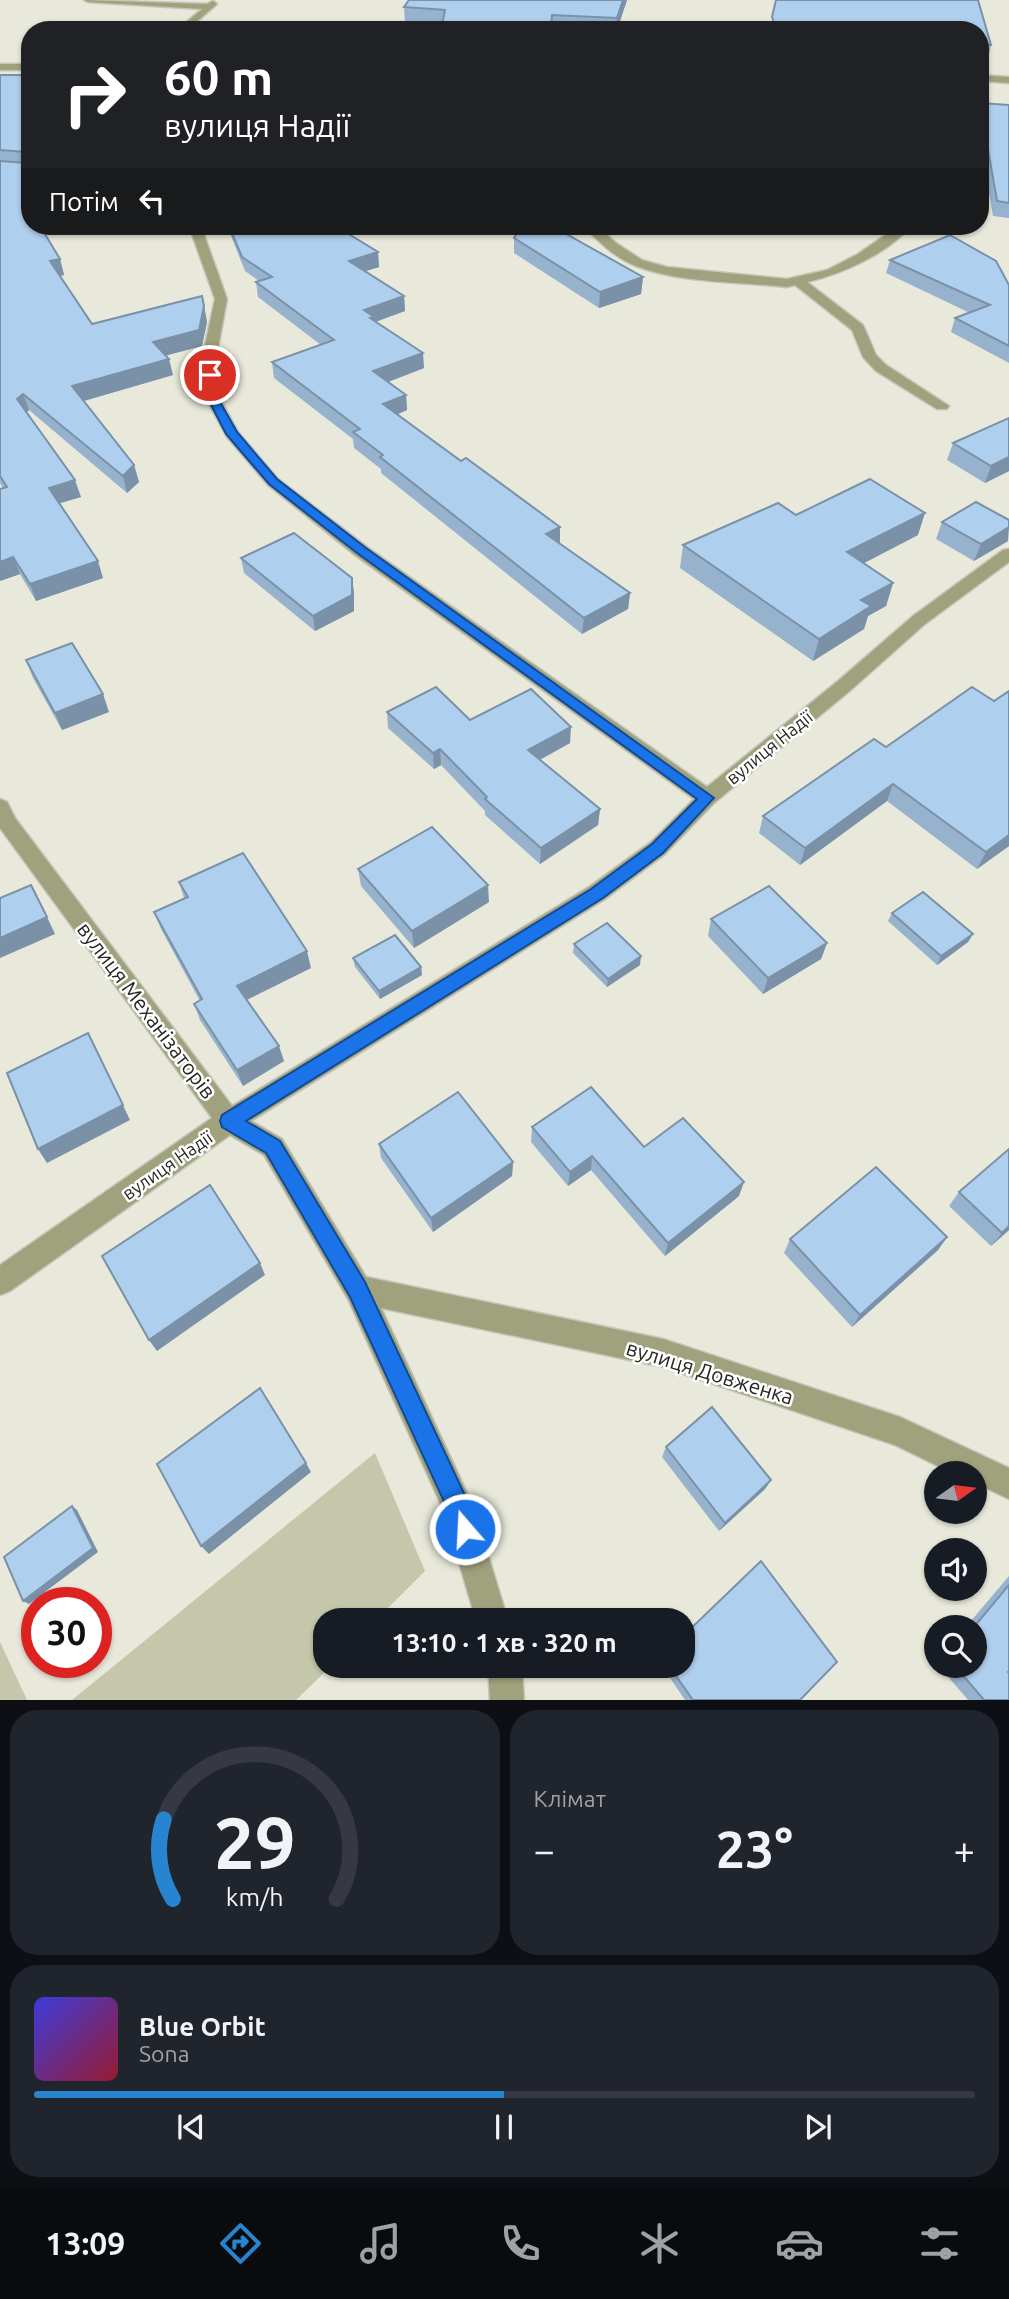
<!DOCTYPE html>
<html lang="uk">
<meta charset="utf-8">
<style>
:root{--surface:#171b24;--page:#20242c;--text:#f1f3f6;--muted:#9ea1a6;--line:#363941;--accent:#2784d1}
body{margin:0;font-family:Ubuntu,sans-serif;background:var(--page);color:var(--text);height:100vh;display:flex;flex-direction:column;font-size:26px;white-space:nowrap}
*{box-sizing:border-box;margin:0}
p{font-size:23px;color:var(--muted)}
.icon{flex:none;width:38px;height:38px;fill:none;stroke:currentColor;stroke-width:2;stroke-linecap:round;stroke-linejoin:round}
.map{position:relative;height:1700px;overflow:hidden}
.drawer{display:flex;flex-direction:column;gap:10px;padding:10px;background:#0d0f14;flex:1}
.drawer>*{flex:none}
.guide{position:absolute;left:21px;top:21px;width:968px;height:214px;border-radius:28px;box-shadow:0 2px 5px #0004;background:#202124;color:#fff;overflow:hidden}
.needle{width:46px;rotate:76deg}
.tools{position:absolute;left:924px;top:1461px;display:grid;gap:14px}
.tools a{display:grid;place-items:center;width:63px;height:63px;border-radius:50%;background:var(--surface);box-shadow:0 2px 5px #0004;font-size:35px}
.speed{position:absolute;left:21px;top:1587px;display:flex;gap:14px;font-size:35px;font-weight:700;text-align:center}
.speed>*{display:grid;place-content:center;width:91px;height:91px;border-radius:50%;background:var(--surface);box-shadow:0 2px 5px #0004;line-height:1}
.speed .limit{border:10px solid #d22;background:#fff;color:#111}
.pin{position:absolute;display:grid;place-items:center;width:60px;height:60px;color:#fff;margin:-30px;border:4px solid #fff;border-radius:50%;box-shadow:0 2px 7px #0007}
.me{position:absolute;width:77px;margin:-38px;rotate:341deg;stroke-linejoin:round;filter:drop-shadow(0 0 5px #0008)}
.turn{display:flex;align-items:center;gap:24px;height:147px;padding:0 28px;font-size:32px}
.turn .icon{width:91px;height:91px;stroke-width:2.5}
.turn b{display:block;font-size:49px;line-height:60px}
.then{display:flex;align-items:center;height:66px;padding:0 28px;background:#0003;gap:14px;font-size:26px}
.big{font-size:52px;font-weight:700;line-height:1.1}
.drawer .tile{flex:1;display:flex;flex-direction:column;justify-content:center;gap:10px;min-width:0;padding:0 24px;border-radius:28px;background:var(--page)}
.drawer .dial{align-items:center;gap:0}
.dial svg{height:182px;overflow:visible;fill:none;stroke:var(--line);stroke-width:7;stroke-linecap:round;text-anchor:middle}
.dial text{fill:var(--text);stroke:none}
.song{display:flex;align-items:center;gap:21px}
.cover{width:84px;height:84px;border-radius:10px;background:linear-gradient(135deg,hsl(240 70% 55%),hsl(350 70% 35%))}
.played{height:7px;border-radius:4px;background:linear-gradient(90deg,var(--accent) 50%,var(--line) 50%)}
.keys{display:flex;justify-content:space-around;direction:ltr}
.heat{display:flex;justify-content:space-between;align-items:center;font-size:38px;direction:ltr}
.drawer .tiles{flex:1;display:grid;gap:10px;grid-template-columns:1fr 1fr}
.tile:last-child{grid-column:span 2}
.trip{position:absolute;left:313px;top:1608px;width:382px;height:70px;border-radius:28px;background:var(--surface);box-shadow:0 2px 5px #0004;font-weight:700;line-height:70px;text-align:center}
.dock{display:flex;height:112px;justify-content:space-around;align-items:center;background:#090b0e;color:var(--muted)}
.dock .icon{width:49px;height:49px}
.dock .current{color:var(--accent)}
.dock b{font-size:32px;color:var(--text)}
.map>svg:first-child{display:block}
</style>
<div class="map">
<svg width="1009" height="1701" viewBox="0 0 1009 1701">
<rect width="100%" height="100%" fill="#e8e9da"/>
<g fill="#c5c7aa">
<polygon points="375,1453 425,1571 376,1620 326,1620 326,1666 331,1666 296,1700 72,1700"/>
<polygon points="0,1642 27,1700 0,1700"/>
</g>
<g fill="none" stroke-linecap="round" stroke-linejoin="round">
<defs>
<g id="minor">
<polygon points="84,0 207,4 213,1 217,4 187,30 177,30 202,9 88,2"/>
<rect x="0" y="64" width="30" height="6"/>
<polygon points="980,75 1009,77 1009,83 980,81"/>
<polygon points="189,226 201,226 227,299 217,354 218,395 238,432 278,479 367,547 707,787 838,681 913,616 1003,550 1009,549 1009,562 925,624 852,689 714,803 665,854 605,899 251,1121 282,1139 366,1277 663,1339 900,1417 1009,1468 1009,1499 975,1483 975,1474 954,1474 895,1445 663,1367 381,1308 473,1506 508,1620 476,1620 443,1509 348,1299 264,1155 230,1135 10,1291 0,1295 0,1265 212,1118 0,828 0,799 7,802 15,818 232,1106 589,887 651,842 694,799 355,555 268,485 227,437 204,395 203,354 215,299"/>
<path d="M584 226H597L616 243 642 260 667 267 787 279 827 270 858 254 898 226H911C887 254 842 274 807 282L863 325 876 355 886 365 949 406 947 409H937L876 371 863 357 852 330 795 285 787 287C740 282 679 283 636 266 617 259 597 241 584 226Z"/>
<polygon points="488,1666 522,1666 524,1701 490,1701"/>
</g>
</defs>
<use href="#minor" stroke="#c5c6b9" stroke-width="3"/>
<use href="#minor" fill="#a0a27d" fill-rule="evenodd"/>
</g>
<g fill="#96b2cd">
<polygon points="409,0 627,0 617,30 441,30 442,26 405,24 404,7"/>
<polygon points="776,0 978,0 991,45 988,59 980,58 980,30 770,30"/>
<polygon points="0,75 30,75 30,226 60,259 64,275 60,276 92,324 204,306 207,322 202,346 166,355 173,375 83,401 134,465 139,482 127,493 29,410 27,412 81,497 59,503 103,578 36,601 20,574 0,581 0,489 3,488 0,483"/>
<polygon points="980,103 1009,105 1009,218 993,216 980,140"/>
<polygon points="227,226 317,226 321,234 378,252 379,267 365,271 404,296 405,311 376,322 424,368 388,382 406,395 407,410 398,414 461,461 560,527 560,543 630,593 628,609 582,634 381,473 381,469 354,448 353,439 274,378 272,362 321,345 258,297 256,282 259,281 245,271"/>
<polygon points="514,238 643,277 641,294 599,308 514,253"/>
<polygon points="890,260 1009,285 1009,363 951,332 955,318 970,313 886,273"/>
<polygon points="1009,418 1009,471 985,483 947,460 953,443"/>
<polygon points="796,515 918,535 864,563 893,583 886,606 868,616 864,629 813,661 680,568 683,545"/>
<polygon points="942,522 1008,541 974,561 936,539"/>
<polygon points="241,558 352,578 354,593 354,611 315,631 244,573"/>
<polygon points="26,660 109,712 62,730 33,678"/>
<polygon points="387,712 470,720 570,743 540,760 600,809 598,825 540,864 485,815 485,811 441,765 434,769 388,728"/>
<polygon points="874,739 1009,846 977,869 887,801 800,865 759,833 763,816"/>
<polygon points="358,869 489,902 414,948 361,886"/>
<polygon points="179,882 311,968 247,1000 284,1061 243,1086 200,1020 194,1004 200,1001 161,929 154,912 184,898"/>
<polygon points="892,913 973,934 968,942 937,965 888,921"/>
<polygon points="711,919 827,943 821,959 763,994 708,936"/>
<polygon points="574,944 640,965 607,987 573,953"/>
<polygon points="353,958 421,967 422,975 380,999 355,967"/>
<polygon points="532,1127 644,1147 739,1196 665,1256 591,1170 568,1186 531,1142"/>
<polygon points="379,1144 513,1162 512,1176 433,1232 381,1158"/>
<polygon points="959,1192 1009,1230 991,1246 949,1206"/>
<polygon points="947,1237 938,1250 852,1327 784,1253 790,1239"/>
<polygon points="666,1447 771,1480 765,1489 719,1531 662,1457"/>
<polygon points="1009,1576 1009,1671 1008,1672 1009,1700 968,1700 939,1666 975,1666 975,1628 965,1628"/>
<polygon points="662,1666 682,1666 800,1700 685,1700"/>
</g>
<g fill="#7a91a7">
<polygon points="623,0 627,0 617,30 616,30 617,18"/>
<polygon points="378,252 379,267 350,276 349,261"/>
<polygon points="60,259 64,275 55,277 50,261"/>
<polygon points="643,277 641,294 599,308 600,292"/>
<polygon points="404,296 405,311 374,322 364,310"/>
<polygon points="204,306 207,322 202,346 157,358 153,342"/>
<polygon points="423,353 424,368 375,387 373,371"/>
<polygon points="169,359 173,375 77,403 72,386"/>
<polygon points="23,394 29,410 23,416 17,399"/>
<polygon points="406,395 407,410 384,420 383,404"/>
<polygon points="1009,457 1009,471 985,483 991,466"/>
<polygon points="134,465 139,482 127,493 123,476"/>
<polygon points="75,480 81,497 54,505 49,488"/>
<polygon points="925,513 918,535 841,575 847,552"/>
<polygon points="560,527 560,543 546,534"/>
<polygon points="1009,527 1008,541 974,561 981,544"/>
<polygon points="13,557 20,574 0,581 0,562"/>
<polygon points="98,561 103,578 36,601 30,584"/>
<polygon points="352,578 354,593 354,611 315,631 313,616"/>
<polygon points="893,583 886,606 868,616 864,629 813,661 819,639 861,600"/>
<polygon points="630,593 628,609 582,634 584,618"/>
<polygon points="103,694 109,712 62,730 55,713"/>
<polygon points="571,727 570,743 528,766 528,750"/>
<polygon points="440,749 441,765 434,769 433,753"/>
<polygon points="893,784 887,801 800,865 805,848"/>
<polygon points="600,809 598,825 540,864 541,848"/>
<polygon points="1009,835 1009,846 977,869 986,852"/>
<polygon points="488,885 489,902 414,948 412,931"/>
<polygon points="47,917 55,934 0,958 0,938"/>
<polygon points="973,934 968,942 937,965 941,956"/>
<polygon points="827,943 821,959 763,994 768,978"/>
<polygon points="307,951 311,968 242,1002 237,986"/>
<polygon points="641,956 640,965 607,987 608,979"/>
<polygon points="421,967 422,975 380,999 379,991"/>
<polygon points="279,1046 284,1061 243,1086 237,1070"/>
<polygon points="96,1049 130,1120 47,1163 38,1149"/>
<polygon points="592,1156 591,1170 568,1186 570,1172"/>
<polygon points="513,1162 512,1176 433,1232 431,1218"/>
<polygon points="744,1182 739,1196 665,1256 668,1243"/>
<polygon points="1009,1226 1009,1230 991,1246 1002,1233"/>
<polygon points="947,1237 938,1250 852,1327 860,1315"/>
<polygon points="260,1263 265,1275 157,1351 149,1340"/>
<polygon points="306,1463 311,1472 209,1554 201,1546"/>
<polygon points="771,1480 765,1489 719,1531 725,1523"/>
<polygon points="72,1506 77,1510 98,1552 29,1604 23,1601"/>
</g>
<g fill="#afcfee" stroke="#7a91a7" stroke-width="2">
<polygon points="409,0 623,0 617,18 552,15 551,30 441,30 445,10 404,7"/>
<polygon points="776,0 978,0 991,45 980,45 980,30 777,30 772,17"/>
<polygon points="0,75 30,75 30,203 26,203 30,210 30,226 40,226 60,259 50,261 92,324 202,296 204,306 199,330 153,342 169,359 72,386 134,465 123,476 23,394 17,399 75,480 49,488 98,561 30,584 13,557 0,562 0,489 7,487 0,476 0,161 26,163 29,155 26,152 0,150"/>
<polygon points="980,103 1009,105 1009,203 997,201"/>
<polygon points="229,226 317,226 321,234 339,228 378,252 349,261 404,296 364,310 374,317 370,318 423,353 373,371 406,395 383,404 461,461 466,458 560,527 546,534 630,593 584,618 380,457 383,455 353,432 360,429 272,362 334,340 256,282 272,277 242,257"/>
<polygon points="521,226 552,226 643,277 600,292 514,238"/>
<polygon points="950,235 996,261 1009,285 1009,346 955,318 990,305 890,260"/>
<polygon points="1009,418 1009,457 991,466 953,443"/>
<polygon points="870,479 925,513 847,552 893,583 861,600 871,606 819,639 683,545 778,503 796,515"/>
<polygon points="976,502 1009,520 1009,527 981,544 942,522"/>
<polygon points="294,533 352,578 352,595 313,616 241,558"/>
<polygon points="72,643 103,694 55,713 26,660"/>
<polygon points="436,687 470,720 531,689 571,727 528,750 600,809 541,848 485,799 487,797 440,749 433,753 387,712"/>
<polygon points="972,687 994,701 1009,691 1009,835 986,852 893,784 805,848 763,816 874,739 886,747"/>
<polygon points="432,827 488,885 412,931 358,869"/>
<polygon points="243,853 307,951 237,986 279,1046 237,1070 194,1004 202,999 154,912 188,897 179,882"/>
<polygon points="31,885 47,917 0,938 0,898"/>
<polygon points="769,886 827,943 768,978 711,919"/>
<polygon points="923,892 973,934 941,956 892,913"/>
<polygon points="607,923 641,956 608,979 574,944"/>
<polygon points="395,935 421,967 379,991 353,958"/>
<polygon points="88,1033 123,1105 38,1149 7,1073"/>
<polygon points="591,1087 644,1147 683,1118 744,1182 668,1243 592,1156 570,1172 532,1127"/>
<polygon points="458,1092 513,1162 431,1218 379,1144"/>
<polygon points="1009,1149 1009,1226 1002,1233 959,1192"/>
<polygon points="876,1167 947,1237 860,1315 790,1239"/>
<polygon points="210,1185 260,1263 149,1340 102,1256"/>
<polygon points="260,1388 306,1463 201,1546 157,1464"/>
<polygon points="712,1407 771,1480 725,1523 666,1447"/>
<polygon points="72,1506 93,1548 23,1601 4,1557"/>
<polygon points="761,1561 837,1662 800,1700 693,1700 669,1666 682,1666 682,1637"/>
<polygon points="1009,1585 1009,1671 1008,1672 1009,1673 1009,1700 984,1700 955,1666 975,1666 975,1628 973,1628"/>
</g>
<polygon fill="#1a73e8" stroke="#114b97" stroke-width="2" points="207,372 216,375 216,395 237,432 277,479 366,548 714,798 663,853 603,898 246,1121 280,1141 365,1282 470,1506 477,1529 473,1537 465,1541 456,1537 447,1508 350,1297 266,1153 222,1127 220,1121 222,1115 591,889 652,844 697,799 357,553 269,484 226,434 206,395"/>
<g text-anchor="middle" dominant-baseline="central" stroke-width="5" stroke-linejoin="round" paint-order="stroke">
<g font-size="18" fill="#262721" stroke="#fff">
<text transform="translate(769 747) rotate(-39)">вулиця Надії</text>
<text transform="translate(167 1165) rotate(-35)">вулиця Надії</text>
</g>
<g font-size="21" fill="#262721" stroke="#fff">
<text transform="translate(147 1010) rotate(53)">вулиця Механізаторів</text>
<text transform="translate(710 1372) rotate(17)">вулиця Довженка</text>
</g>
</g>
</svg>
<div class="tools">
<a><svg class="needle" viewBox="-14 -14 28 28"><path d="M0-13l5 13h-10z" fill="#e53935"/><path d="M0 13l5-13h-10z" fill="#9ea1a6"/></svg></a>
<a><svg class="icon" aria-label="sound" viewBox="0 0 24 24"><path d="M4 9h4l5-4v14l-5-4H4zM17 9q2 3 0 6"/></svg></a>
<a><svg class="icon" aria-label="search" viewBox="0 0 24 24"><circle cx="10" cy="10" r="6"/><path d="M15 15l6 6"/></svg></a>
</div>
<div class="speed"><div class="limit">30</div></div>
<div class="pin" style="left:210px;top:375px;background:#d93025"><svg class="icon" aria-label="arrive" viewBox="0 0 24 24"><path d="M6 21V4h12l-3 4 3 4H6"/></svg></div>
<svg class="me" style="left:465px;top:1529px" viewBox="-20 -20 40 40"><circle r="17" fill="#1a73e8" stroke="#fff" stroke-width="3"/><path d="M0-11L8 9 0 5-8 9z" fill="#fff"/></svg>
<div class="trip">13:10 · 1 хв · 320 m</div>
<div class="guide">
<div class="turn"><svg class="icon" aria-label="right" viewBox="0 0 24 24"><path d="M7 20v-9h11M14 6l5 5-5 5"/></svg><div><b>60 m</b>вулиця Надії</div></div>
<div class="then">Потім<svg class="icon" aria-label="left" viewBox="0 0 24 24"><path d="M17 20v-9H6M10 6l-5 5 5 5"/></svg></div>
</div>
</div>
<section class="drawer">
<div class="tiles">
<div class="tile dial"><svg viewBox="0 0 100 80">
<path d="M14 69A42 42 0 1 1 86 69"/>
<path d="M14 69A42 42 0 0 1 10 34" stroke="#2784d1"/>
<text x="50" y="56" font-size="32" font-weight="700">29</text>
<text x="50" y="72" font-size="11">km/h</text>
</svg></div>
<div class="tile"><p>Клімат</p>
<div class="heat"><a>−</a><b class="big">23°</b><a>+</a></div>
</div>
<div class="tile">
<div class="song"><i class="cover"></i><div><b>Blue Orbit</b><p>Sona</p></div></div>
<div class="played"></div>
<div class="keys"><svg class="icon" aria-label="previous" viewBox="0 0 24 24"><path d="M18 5L8 12l10 7zM5 5v14"/></svg><svg class="icon" aria-label="pause" viewBox="0 0 24 24"><path d="M8 5v14M16 5v14"/></svg><svg class="icon" aria-label="next" viewBox="0 0 24 24"><path d="M6 5l10 7-10 7zM19 5v14"/></svg></div>
</div>
</div>
</section>
<nav class="dock">
<b>13:09</b>
<svg class="icon current" aria-label="directions" viewBox="0 0 24 24"><path d="M12 3l9 9-9 9-9-9zM9 14v-3h6M13 9l2 2-2 2"/></svg>
<svg class="icon" aria-label="music" viewBox="0 0 24 24"><path d="M9 18V5l10-2v13"/><circle cx="6" cy="18" r="3"/><circle cx="16" cy="16" r="3"/></svg>
<svg class="icon" aria-label="phone" viewBox="0 0 24 24"><path d="M5 4h4l2 5-3 2q2 4 5 5l2-3 5 2v4C11 20 4 13 5 4z"/></svg>
<svg class="icon" aria-label="climate" viewBox="0 0 24 24"><path d="M12 3v18M4 7l16 10M4 17L20 7"/></svg>
<svg class="icon" aria-label="car" viewBox="0 0 24 24"><path d="M5 17H2v-5l4-1 3-4h7l3 4 3 1v5h-3M9 17h6M6 11h13"/><circle cx="7" cy="17" r="2"/><circle cx="17" cy="17" r="2"/></svg>
<svg class="icon" aria-label="filters" viewBox="0 0 24 24"><path d="M4 7h16M4 17h16"/><circle cx="9" cy="7" r="2"/><circle cx="15" cy="17" r="2"/></svg>
</nav>
